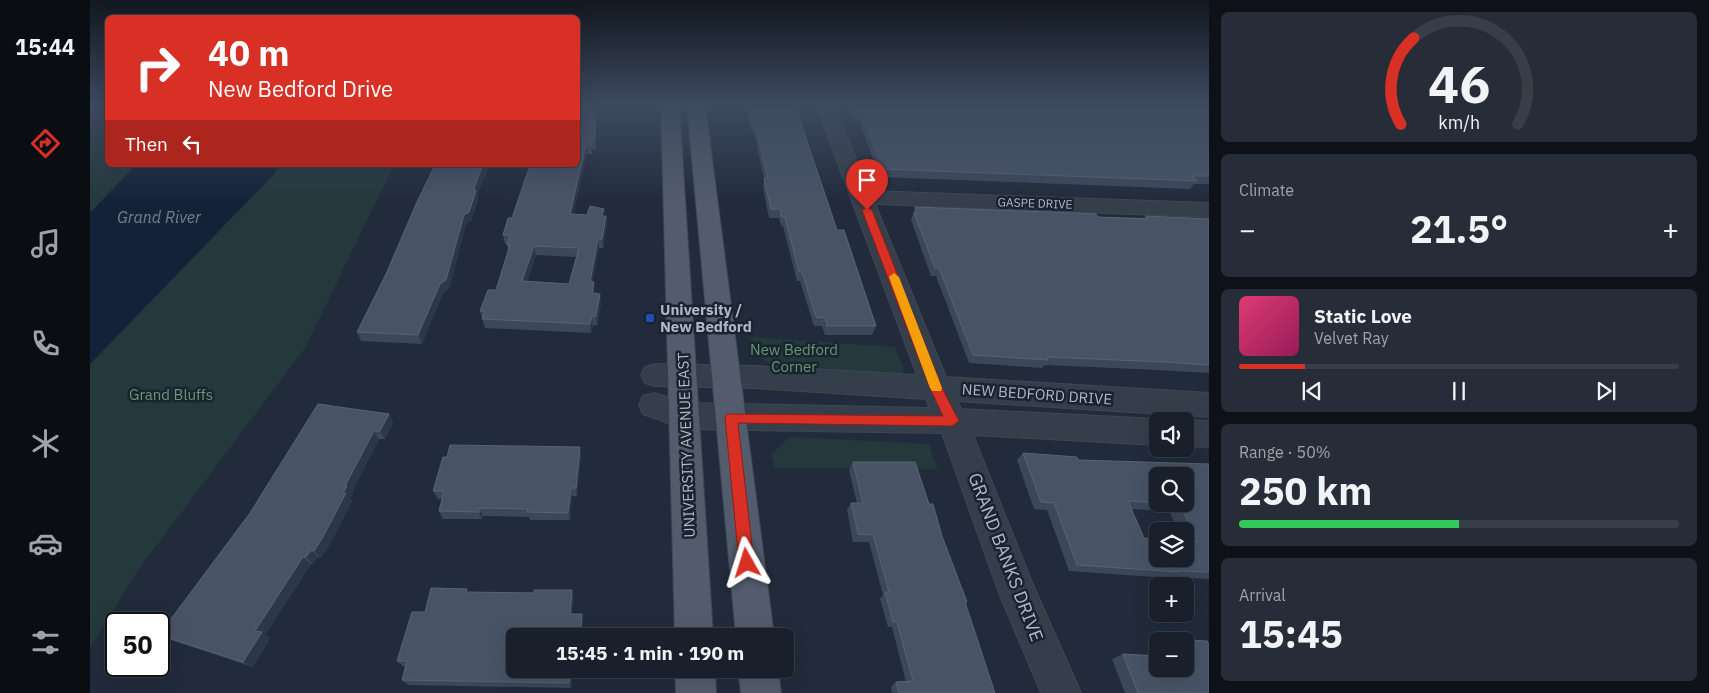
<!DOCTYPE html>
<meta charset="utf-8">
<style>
:root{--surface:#19202c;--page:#262d38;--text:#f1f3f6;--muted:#9fa3a9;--line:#373e48;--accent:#d93025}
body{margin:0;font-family:"IBM Plex Sans",sans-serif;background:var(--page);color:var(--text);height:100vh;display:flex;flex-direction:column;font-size:19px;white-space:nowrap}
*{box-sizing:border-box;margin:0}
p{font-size:16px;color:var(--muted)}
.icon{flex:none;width:28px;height:28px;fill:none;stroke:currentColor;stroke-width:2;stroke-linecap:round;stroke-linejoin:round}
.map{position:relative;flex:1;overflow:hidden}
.sheet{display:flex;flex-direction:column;gap:12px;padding:12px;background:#0e1218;width:500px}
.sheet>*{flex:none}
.top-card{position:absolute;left:15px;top:15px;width:475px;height:152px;border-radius:8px;box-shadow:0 5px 20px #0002,0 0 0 1px var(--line);background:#d93025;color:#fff;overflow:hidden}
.buttons{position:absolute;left:1059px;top:412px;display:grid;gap:10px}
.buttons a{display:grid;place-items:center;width:45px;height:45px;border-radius:8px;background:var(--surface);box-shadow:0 5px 20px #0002,0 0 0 1px var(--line);font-size:25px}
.speed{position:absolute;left:15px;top:612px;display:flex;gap:10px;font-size:25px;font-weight:700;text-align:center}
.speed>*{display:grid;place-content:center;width:65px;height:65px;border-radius:50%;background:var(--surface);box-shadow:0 5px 20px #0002,0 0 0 1px var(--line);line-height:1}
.speed .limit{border:2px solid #111;border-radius:8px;background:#fff;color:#111}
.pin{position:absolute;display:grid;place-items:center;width:42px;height:42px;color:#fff;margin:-51px -21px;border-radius:50% 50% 50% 0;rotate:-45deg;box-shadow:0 0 5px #0007}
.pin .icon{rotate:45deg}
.me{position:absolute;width:55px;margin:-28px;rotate:354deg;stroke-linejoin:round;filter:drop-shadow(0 0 4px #0008)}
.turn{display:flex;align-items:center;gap:18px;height:105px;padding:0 20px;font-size:22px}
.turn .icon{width:65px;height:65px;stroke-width:2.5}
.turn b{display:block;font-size:35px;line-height:42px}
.then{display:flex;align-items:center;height:48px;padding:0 20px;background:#0003;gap:10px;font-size:19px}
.big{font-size:38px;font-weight:700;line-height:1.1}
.sheet .widget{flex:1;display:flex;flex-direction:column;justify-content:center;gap:8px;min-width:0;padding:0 18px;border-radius:8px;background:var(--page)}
.sheet .dial{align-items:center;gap:0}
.dial svg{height:130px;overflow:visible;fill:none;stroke:var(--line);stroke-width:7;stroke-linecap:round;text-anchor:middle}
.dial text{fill:var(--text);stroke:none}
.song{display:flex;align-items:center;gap:15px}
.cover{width:60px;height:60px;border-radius:8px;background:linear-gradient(135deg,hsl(340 70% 55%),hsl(330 70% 35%))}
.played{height:5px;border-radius:2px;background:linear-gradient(90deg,var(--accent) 15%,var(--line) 15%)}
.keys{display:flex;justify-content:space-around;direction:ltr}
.heat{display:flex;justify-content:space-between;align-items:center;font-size:28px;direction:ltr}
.charge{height:8px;border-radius:4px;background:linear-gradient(90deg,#34c759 50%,var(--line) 0)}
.trip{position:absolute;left:416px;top:628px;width:288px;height:50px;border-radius:8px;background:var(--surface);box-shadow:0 5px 20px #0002,0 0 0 1px var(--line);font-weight:700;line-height:50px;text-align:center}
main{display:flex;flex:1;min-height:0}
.dock{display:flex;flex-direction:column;width:90px;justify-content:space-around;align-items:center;background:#0a0d12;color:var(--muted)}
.dock .icon{width:35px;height:35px}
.dock .selected{color:var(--accent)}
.dock b{font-size:22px;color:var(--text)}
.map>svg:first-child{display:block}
</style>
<main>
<nav class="dock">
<b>15:44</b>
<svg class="icon selected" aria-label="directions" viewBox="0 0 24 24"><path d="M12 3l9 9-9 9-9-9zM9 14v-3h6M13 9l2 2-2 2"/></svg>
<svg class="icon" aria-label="music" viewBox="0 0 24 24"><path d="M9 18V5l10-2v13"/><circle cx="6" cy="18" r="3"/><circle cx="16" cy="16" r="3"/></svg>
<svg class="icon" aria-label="phone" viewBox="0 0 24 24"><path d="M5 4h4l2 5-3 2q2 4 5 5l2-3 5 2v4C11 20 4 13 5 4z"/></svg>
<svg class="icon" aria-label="climate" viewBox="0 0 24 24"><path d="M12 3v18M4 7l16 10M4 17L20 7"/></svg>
<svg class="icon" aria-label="car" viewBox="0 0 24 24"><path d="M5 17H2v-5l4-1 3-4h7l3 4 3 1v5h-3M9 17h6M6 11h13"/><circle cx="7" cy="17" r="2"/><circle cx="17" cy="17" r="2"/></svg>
<svg class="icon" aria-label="filters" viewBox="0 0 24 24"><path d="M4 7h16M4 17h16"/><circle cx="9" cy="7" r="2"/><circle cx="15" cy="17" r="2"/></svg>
</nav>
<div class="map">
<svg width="1119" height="693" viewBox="0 0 1119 693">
<rect width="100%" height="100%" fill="#212b3b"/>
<g fill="#23393c">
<polygon points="0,105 17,105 18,165 46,165 0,213"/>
<polygon points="189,165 304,165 215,348 46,573 0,649 0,364 184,174"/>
<polygon points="661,337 805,347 814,370 808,380 698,376 665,354"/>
<polygon points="700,437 839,444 847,469 685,468 681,455"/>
</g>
<polygon fill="#142239" points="46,165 189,165 184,174 0,364 0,213"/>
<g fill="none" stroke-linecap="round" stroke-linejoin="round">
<defs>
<g id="minor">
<polygon points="726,105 744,105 779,191 1119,203 1119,217 785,204 856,377 1119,393 1119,417 867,401 871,409 1068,419 1075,421 1068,421 1068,445 883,435 943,585 991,693 951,693 909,593 852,433 595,429 553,414 549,405 553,396 564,393 595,403 840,408 836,399 665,388 565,386 555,383 551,375 555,367 565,364 665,366 827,375"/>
<polygon points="1095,420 1119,421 1119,447 1095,446 1095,421 1091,421"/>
</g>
<g id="major">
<polygon points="571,105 589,105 623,636 585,636"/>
<polygon points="597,105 615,105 684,636 646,636"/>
<polygon points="585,669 625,669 626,693 586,693"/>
<polygon points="648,669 688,669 691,693 651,693"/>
</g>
</defs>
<use href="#minor" stroke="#3e4754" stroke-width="2"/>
<use href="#major" stroke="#3e4754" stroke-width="2"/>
<use href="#minor" fill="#353e4b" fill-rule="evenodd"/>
<use href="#major" fill="#535c6c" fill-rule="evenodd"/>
</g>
<g fill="#3c475a" fill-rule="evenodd">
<path d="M488 105 506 127V149H502V154H497L483 214 516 216 517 225 513 248H509L502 282H504V294L511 303 507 325H503L501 333 395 328 390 311 406 290 418 251 417 244H415L413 235ZM446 255 486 257 479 284 437 282Z"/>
<polygon points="654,105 705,105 747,230 786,326 782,335 735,335 732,326 724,326 710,281 707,281 693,226 691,226 689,218 679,218 673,187 674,178 664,132 662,132"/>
<polygon points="760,105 1119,105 1119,184 1104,184 1100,189 789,177 770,122 764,121"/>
<polygon points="345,165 399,165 387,195 388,200 381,221 376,224 359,289 353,293 332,344 271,341 267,332 296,274"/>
<polygon points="825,207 1008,217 1054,218 1056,216 1119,219 1119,373 1067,370 955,365 952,368 879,363 846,276 841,276 821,220"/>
<polygon points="299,414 303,423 295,439 289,439 262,492 263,493 260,499 262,501 241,542 231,558 228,557 223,564 221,564 175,635 180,638 163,667 81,640 69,635"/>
<path d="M933 453 988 460 1119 464V579L1080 577 1078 578 979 571 957 510 944 509 927 460ZM1068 476 1095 504H1068ZM1041 509 1079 511 1089 531H1095V559L1054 538Z"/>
<polygon points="491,455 487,496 482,496 480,520 440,520 439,517 393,516 392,519 353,519 349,511 352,499 348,499 343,491"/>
<polygon points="763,462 839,504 877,602 875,604 905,693 802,693 801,687 806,682 816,682 802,627 798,627 790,599 793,595 779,542 763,542 757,510 761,503 767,503 759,470"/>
<polygon points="482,590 484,597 482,614 493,620 425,669 489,669 489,670 483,670 481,688 318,685 312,680 315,666 313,666 307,661 335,612 380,592 444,593"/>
<polygon points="1077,639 1117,641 1119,644 1119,693 1035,693 1022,659 1033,654 1068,656 1068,669 1095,669 1095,641 1071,641"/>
<polygon points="1068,643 1068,650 1065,644"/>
</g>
<g fill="#2c3749">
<polygon points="506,118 506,149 505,140"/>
<polygon points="496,145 497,154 481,223 480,214"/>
<polygon points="393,165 399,165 387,195 388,200 381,221 376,224 359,289 353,293 332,344 328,335"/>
<polygon points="516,216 517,225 513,248 512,239"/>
<polygon points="508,239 509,248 501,291 500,282"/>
<polygon points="444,246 446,255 434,290 432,281"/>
<polygon points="504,282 505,291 503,302 502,293"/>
<polygon points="510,294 511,303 507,325 506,316"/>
<polygon points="502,316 503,325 501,333 500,324"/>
<polygon points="299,414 303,423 295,439 290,431"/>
<polygon points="284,431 289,439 262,492 263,493 260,499 262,501 241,542 231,558 224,551 253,493 255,486"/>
<polygon points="490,447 491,455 487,496 486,488"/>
<polygon points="481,488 482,496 480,520 478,513"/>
<polygon points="389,508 393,516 392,519 389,512"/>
<polygon points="221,550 228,557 223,564 216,557"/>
<polygon points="213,557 221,564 175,635 180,638 163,667 153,662 165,631"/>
<polygon points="482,590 484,597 482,620 480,614"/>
<polygon points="492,614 493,620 492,636 490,636"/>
<polygon points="481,669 482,669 483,670 481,688 479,683"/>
</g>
<g fill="#485466" stroke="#586375" fill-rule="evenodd">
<path d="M488 105H501L506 118 505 140H502V145H496L480 214 497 215 500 206 514 209 512 216H516L512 239H508L500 282H504L502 293 510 294 506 316H502L500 324 392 319 395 311H390L398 290H406L420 245H417L420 235H413L418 218H422L440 165H488ZM444 246 489 248 479 284 432 281Z"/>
<polygon points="657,105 705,105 747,230 754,230 786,326 737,326 735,318 726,317 712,272 709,272 695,217 692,217 690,209 681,209 674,178 678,178 665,124 663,124"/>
<polygon points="764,105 1119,105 1119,176 1102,176 1107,181 792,169 772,113 766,113"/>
<polygon points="345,165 393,165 384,188 386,191 379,212 374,215 356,280 350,284 328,335 267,332 296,274 327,202"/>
<polygon points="825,207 985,213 1006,214 1008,217 1058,219 1056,216 1119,219 1119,365 1075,362 957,357 958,360 883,355 849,268 845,268 824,213 827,213"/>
<polygon points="228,404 299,414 290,431 284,431 255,486 257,486 253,493 256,493 234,535 224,551 221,550 216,557 213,557 165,631 172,632 153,662 69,635 160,513"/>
<polygon points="360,445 490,447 486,488 481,488 478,513 437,512 438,509 389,508 389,512 349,511 354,491 343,491 353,457 357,457"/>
<path d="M933 453 987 457 988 460 1119 464V572L1087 571 1088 572 987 565 964 503 951 502ZM1068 476H1095V504H1076H1089L1108 541H1095V559H1068V539L1054 538 1038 501 1068 503Z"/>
<polygon points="763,462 825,462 839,504 843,504 852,536 877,602 875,602 905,693 809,693 806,682 823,681 807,622 803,622 795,592 799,592 783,535 768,534 761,503 773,503"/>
<polygon points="341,588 377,589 376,592 444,593 444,590 482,590 480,614 492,614 490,636 425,636 425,669 481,669 479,683 312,680 317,661 307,661 322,612 335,612"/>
<polygon points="1077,639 1117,641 1119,644 1119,693 1048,693 1033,654 1068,656 1068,669 1095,669 1095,641 1078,641"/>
</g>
<linearGradient id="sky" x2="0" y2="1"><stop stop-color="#121820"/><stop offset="0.52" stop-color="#3d4a60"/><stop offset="1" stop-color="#3d4a60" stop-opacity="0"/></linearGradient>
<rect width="1119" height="202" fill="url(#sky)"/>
<polygon fill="#d93025" stroke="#8d1f18" points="777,207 782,210 852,388 869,421 862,426 648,423 664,563 662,568 657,571 651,568 649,563 635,417 637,414 853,416 840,388 772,210"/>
<polygon fill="#f59e0b" points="804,273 809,277 852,388 851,391 842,391 840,388 799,277"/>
<rect fill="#1a4fb4" stroke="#1a2330" stroke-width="2" x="555" y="313" width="10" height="10" rx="2.5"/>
<g text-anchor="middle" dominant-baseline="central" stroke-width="5" stroke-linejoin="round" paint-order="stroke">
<g font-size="12" fill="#b0b8c7" stroke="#1a2330">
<text transform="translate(945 203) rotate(2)">GASPE DRIVE</text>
</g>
<g font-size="15" font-weight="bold" fill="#b0b8c7" stroke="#1a2330" text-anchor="start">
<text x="570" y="309">University /<tspan x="570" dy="17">New Bedford</tspan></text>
</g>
<g font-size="15" fill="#669973" stroke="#1a2330">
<text x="704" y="349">New Bedford<tspan x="704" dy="17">Corner</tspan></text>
<text x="81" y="394">Grand Bluffs</text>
</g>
<g font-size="15" fill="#b0b8c7" stroke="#1a2330">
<text transform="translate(947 394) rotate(4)">NEW BEDFORD DRIVE</text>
<text transform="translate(596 445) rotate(-92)">UNIVERSITY AVENUE EAST</text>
</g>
<g font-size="16" font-style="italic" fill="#6781a8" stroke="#1a2330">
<text x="69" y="217">Grand River</text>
</g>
<g font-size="18" fill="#b0b8c7" stroke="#1a2330">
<text transform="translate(916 557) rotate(69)">GRAND BANKS DRIVE</text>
</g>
</g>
</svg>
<div class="buttons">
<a><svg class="icon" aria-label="sound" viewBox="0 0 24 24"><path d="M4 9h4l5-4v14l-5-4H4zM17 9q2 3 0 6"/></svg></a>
<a><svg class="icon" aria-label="search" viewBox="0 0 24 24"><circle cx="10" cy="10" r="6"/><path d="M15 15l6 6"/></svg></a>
<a><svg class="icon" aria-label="layers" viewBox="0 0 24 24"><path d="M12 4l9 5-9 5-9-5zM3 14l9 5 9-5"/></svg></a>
<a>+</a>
<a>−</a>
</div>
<div class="speed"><div class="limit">50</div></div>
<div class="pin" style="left:777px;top:210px;background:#d93025"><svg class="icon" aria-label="arrive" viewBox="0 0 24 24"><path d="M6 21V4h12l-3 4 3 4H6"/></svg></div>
<svg class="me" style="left:657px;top:563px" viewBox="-20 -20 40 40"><path d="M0-17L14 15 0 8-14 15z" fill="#d93025" stroke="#fff" stroke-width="4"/></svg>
<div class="trip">15:45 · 1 min · 190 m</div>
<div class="top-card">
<div class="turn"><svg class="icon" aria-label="right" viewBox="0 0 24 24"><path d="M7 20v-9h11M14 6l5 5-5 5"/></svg><div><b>40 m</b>New Bedford Drive</div></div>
<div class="then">Then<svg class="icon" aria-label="left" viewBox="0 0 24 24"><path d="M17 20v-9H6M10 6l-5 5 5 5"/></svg></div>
</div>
</div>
<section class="sheet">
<div class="widget dial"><svg viewBox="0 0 100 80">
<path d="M14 69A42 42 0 1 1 86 69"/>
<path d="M14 69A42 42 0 0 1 22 16" stroke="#d93025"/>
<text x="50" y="56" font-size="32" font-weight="700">46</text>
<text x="50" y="72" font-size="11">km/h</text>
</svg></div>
<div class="widget"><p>Climate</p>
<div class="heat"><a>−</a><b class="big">21.5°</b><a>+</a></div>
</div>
<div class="widget">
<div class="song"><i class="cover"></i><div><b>Static Love</b><p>Velvet Ray</p></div></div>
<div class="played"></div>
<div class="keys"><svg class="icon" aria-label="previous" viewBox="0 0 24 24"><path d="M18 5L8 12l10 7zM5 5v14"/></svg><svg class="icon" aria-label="pause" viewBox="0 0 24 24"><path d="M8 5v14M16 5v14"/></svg><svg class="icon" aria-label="next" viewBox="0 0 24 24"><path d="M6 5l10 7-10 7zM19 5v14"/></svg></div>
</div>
<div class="widget"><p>Range · 50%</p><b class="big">250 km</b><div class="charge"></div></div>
<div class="widget"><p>Arrival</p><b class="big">15:45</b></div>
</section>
</main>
